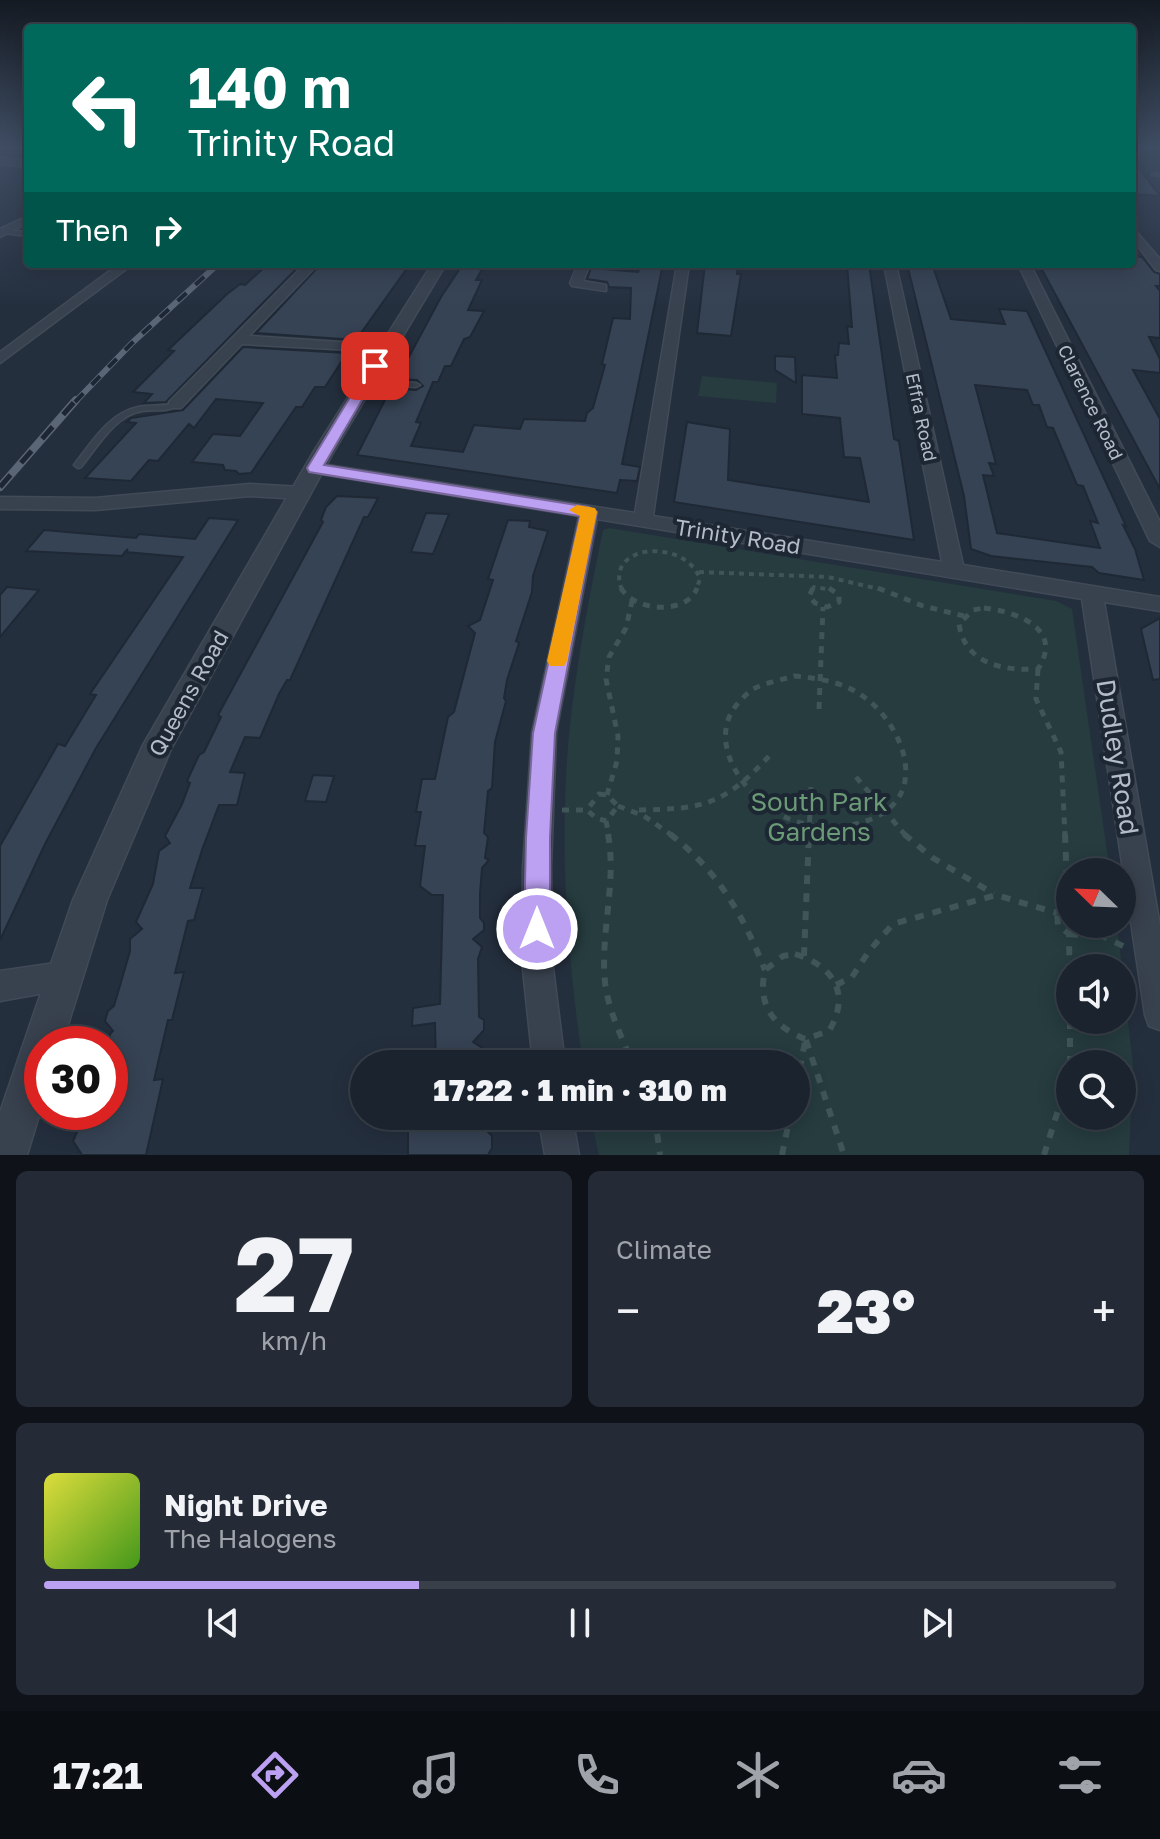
<!DOCTYPE html>
<meta charset="utf-8">
<style>
:root{--surface:#1b232e;--page:#242b36;--text:#f1f3f6;--muted:#a0a4aa;--line:#39404a;--accent:#bca0f2}
body{margin:0;font-family:"Golos Text",sans-serif;background:var(--page);color:var(--text);height:100vh;display:flex;flex-direction:column;font-size:30px;white-space:nowrap}
*{box-sizing:border-box;margin:0}
p{font-size:26px;color:var(--muted)}
.icon{flex:none;width:44px;height:44px;fill:none;stroke:currentColor;stroke-width:2;stroke-linecap:round;stroke-linejoin:round}
.map{position:relative;height:1155px;overflow:hidden}
.drawer{display:flex;flex-direction:column;gap:16px;padding:16px;background:#0f1319;flex:1}
.drawer>*{flex:none}
.guide{position:absolute;left:24px;top:24px;width:1112px;height:244px;border-radius:8px;box-shadow:0 4px 20px #0003,0 0 0 2px var(--line);background:#00695c;color:#fff;overflow:hidden}
.needle{width:52px;rotate:293deg}
.tools{position:absolute;left:1056px;top:858px;display:grid;gap:16px}
.tools a{display:grid;place-items:center;width:80px;height:80px;border-radius:50%;background:var(--surface);box-shadow:0 4px 20px #0003,0 0 0 2px var(--line);font-size:40px}
.speed{position:absolute;left:24px;top:1026px;display:flex;gap:16px;font-size:40px;font-weight:700;text-align:center}
.speed>*{display:grid;place-content:center;width:104px;height:104px;border-radius:50%;background:var(--surface);box-shadow:0 4px 20px #0003,0 0 0 2px var(--line);line-height:1}
.speed .limit{border:12px solid #d22;background:#fff;color:#111}
.pin{position:absolute;display:grid;place-items:center;width:68px;height:68px;color:#fff;margin:-34px;border-radius:16px;box-shadow:0 4px 12px #0006}
.me{position:absolute;width:88px;margin:-44px;rotate:0deg;stroke-linejoin:round;filter:drop-shadow(0 0 6px #0008)}
.turn{display:flex;align-items:center;gap:28px;height:168px;padding:0 32px;font-size:36px}
.turn .icon{width:104px;height:104px;stroke-width:2.5}
.turn b{display:block;font-size:56px;line-height:68px}
.then{display:flex;align-items:center;height:76px;padding:0 32px;background:#0003;gap:16px;font-size:30px}
.big{font-size:60px;font-weight:800;line-height:1.1}
.drawer .card{flex:1;display:flex;flex-direction:column;justify-content:center;gap:12px;min-width:0;padding:0 28px;border-radius:12px;background:var(--page)}
.drawer .dial{align-items:center;gap:0}
.dial b{font-size:104px;line-height:1}
.song{display:flex;align-items:center;gap:24px}
.cover{width:96px;height:96px;border-radius:12px;background:linear-gradient(135deg,hsl(60 70% 55%),hsl(100 70% 35%))}
.played{height:8px;border-radius:4px;background:linear-gradient(90deg,var(--accent) 35%,var(--line) 35%)}
.keys{display:flex;justify-content:space-around;direction:ltr}
.heat{display:flex;justify-content:space-between;align-items:center;font-size:44px;direction:ltr}
.drawer .tiles{flex:1;display:grid;gap:16px;grid-template-columns:1fr 1fr}
.card:last-child{grid-column:span 2}
.trip{position:absolute;left:350px;top:1050px;width:460px;height:80px;border-radius:40px;background:var(--surface);box-shadow:0 4px 20px #0003,0 0 0 2px var(--line);font-weight:800;line-height:80px;text-align:center}
.tab-bar{display:flex;height:128px;justify-content:space-around;align-items:center;background:#0b0e12;color:var(--muted)}
.tab-bar .icon{width:56px;height:56px}
.tab-bar .current{color:var(--accent)}
.tab-bar b{font-size:36px;color:var(--text)}
.map>svg:first-child{display:block}
</style>
<div class="map">
<svg width="1160" height="1155" viewBox="0 0 1160 1155">
<rect width="100%" height="100%" fill="#242f3e"/>
<g fill="#263c3f" fill-rule="evenodd">
<polygon points="702,376 777,383 776,403 698,396"/>
<path d="M609 528 1056 601 1072 609 1110 872H1070V924H1117L1133 1065 1129 1155H599L590 1116H796V1064H583C567 956 559 844 569 735 576 666 589 597 603 530ZM1122 968V1020H1070V968ZM1122 1064V1116H1070V1064Z"/>
</g>
<g fill="#364354" stroke="#1f2835" stroke-width="2" fill-rule="evenodd">
<polygon points="1132,159 1160,196 1132,194"/>
<polygon points="1132,256 1142,257 1154,272 1160,274 1160,286 1156,286 1160,291 1160,338 1149,337 1160,359 1160,373 1133,370 1160,419 1160,489 1039,264 1132,264"/>
<polygon points="268,264 301,264 166,402 144,403 152,394 133,392 174,351 168,350 226,295 240,284 245,285"/>
<polygon points="321,264 410,264 356,340 256,333"/>
<polygon points="463,264 485,264 476,280 482,280 468,310 484,311 470,337 464,339 451,366 445,366 438,382 433,382 416,422 421,423 411,446 463,452 474,425 520,429 524,419 585,421 587,413 593,408 605,365 602,364 613,318 630,319 631,288 609,287 607,282 587,279 591,268 638,272 642,264 663,264 622,464 640,467 637,481 620,480 617,493 357,455 391,388 416,390 423,386 417,380 397,379 441,297"/>
<polygon points="705,264 738,265 737,274 741,274 731,336 697,333"/>
<polygon points="847,264 869,264 894,439 899,441 914,540 674,502 687,422 730,429 728,480 869,502 860,458 844,457 840,418 802,414 802,375 837,378 835,355 838,355 839,343 849,344 847,326 852,327"/>
<path d="M907 264H932L951 319 1005 324 999 309 1027 311 1126 526 1123 525 1135 549 1144 580 1099 573 1092 567 991 556 971 549 964 496ZM975 385 1027 390 1033 405H1039L1047 427 1053 428 1077 485 1083 486 1098 523 1090 521 1100 548 997 533 983 475 994 476 989 463 996 464Z"/>
<polygon points="243,347 347,353 325,387 315,387 302,407 296,407 251,473 239,474 236,471 225,470 223,465 192,462 213,434 240,436 263,403 216,399 194,428 189,424 158,461 149,460 131,481 85,478 136,423 127,422 131,418 183,410"/>
<polygon points="775,356 795,357 796,383 775,370"/>
<polygon points="337,496 378,498 368,517 364,517 290,680 287,680 279,694 260,738 245,737 230,772 245,773 237,805 219,805 202,850 190,888 203,888 194,920 188,921 175,973 184,972 172,1020 168,1020 154,1080 163,1079 146,1155 82,1155 73,1141 86,1112 110,1112 110,1034 113,1031 105,1021 108,1011 114,1006 130,951 130,939 142,929 136,922 153,884 159,851 170,843 165,836 182,804 190,783 187,781 199,755 204,752 221,717 218,715 323,522 321,520 326,507"/>
<polygon points="426,513 449,514 433,554 411,552"/>
<polygon points="209,518 238,520 96,748 45,844 0,940 0,846 58,744 65,746 96,695 90,694 183,557 125,552 128,549 122,556 26,551 44,530 136,538 139,534 195,539"/>
<polygon points="508,520 530,521 529,527 548,531 533,576 532,592 516,641 519,643 507,680 504,698 506,701 495,742 492,788 488,791 484,833 488,837 485,858 489,860 482,868 480,894 480,918 484,923 484,930 473,939 482,947 478,959 479,1017 484,1020 484,1030 473,1042 484,1049 485,1058 481,1064 436,1064 435,1023 412,1026 413,1008 440,1004 443,895 432,895 420,886 425,846 415,846 421,812 416,812 422,779 435,779 448,717 454,712 475,633 468,626 480,620 493,580 488,579"/>
<polygon points="7,587 39,590 0,637 0,595"/>
<polygon points="1160,618 1160,679 1153,680 1141,629"/>
<polygon points="313,775 334,776 326,802 305,801"/>
<polygon points="408,1116 486,1116 487,1131 492,1136 492,1148 488,1155 408,1155"/>
</g>
<g fill="none" stroke-linecap="round" stroke-linejoin="round">
<defs>
<g id="service">
<polygon points="1154,173 1160,174 1160,176 1152,175"/>
<polygon points="4,230 28,232 28,236 2,233 2,231"/>
<path d="M540 264H558L559 265C555 268 544 267 540 264Z"/>
<polygon points="363,380 416,383 420,385 416,387 366,384 362,382"/>
<path d="M175 403 179 405C167 413 155 409 142 411 115 415 97 448 81 467L78 468 74 465C91 443 109 413 138 407 151 404 162 407 175 403Z"/>
</g>
<g id="minor">
<polygon points="0,158 28,161 28,167 0,164"/>
<polygon points="28,216 28,223 0,237 0,229"/>
<polygon points="1132,227 1160,259 1160,271 1156,270 1132,238"/>
<polygon points="119,264 133,264 0,363 0,352"/>
<polygon points="305,264 318,264 249,336 385,345 390,346 390,352 242,344 181,408 169,408 169,402"/>
<polygon points="578,264 590,264 583,281 606,285 606,291 572,286 570,283"/>
<polygon points="677,264 689,264 653,516 942,562 884,264 896,264 963,565 1160,597 1160,611 1104,602 1160,926 1160,1030 1149,1026 1145,1015 1082,599 597,519 556,733 551,867 552,960 565,1064 533,1064 522,960 523,867 532,733 579,516 315,473 306,468 315,463 635,513"/>
<polygon points="1018,264 1030,264 1160,522 1160,547 1150,541"/>
<polygon points="250,484 301,487 310,493 301,499 250,496 95,510 0,509 0,497 95,498"/>
<polygon points="62,962 73,966 77,977 73,988 0,1001 0,971"/>
<polygon points="538,1116 572,1116 579,1155 545,1155"/>
</g>
<polygon id="tertiary" points="432,264 446,264 334,451 171,749 107,900 62,1044 42,1044 42,1106 27,1155 0,1155 0,1112 73,900 143,745 314,451"/>
</defs>
<use href="#service" stroke="#414a57" stroke-width="3"/>
<use href="#minor" stroke="#414a57" stroke-width="3"/>
<use href="#tertiary" stroke="#414a57" stroke-width="3"/>
<g stroke="#3f5557" stroke-width="4" stroke-dasharray="5 5" stroke-linecap="butt">
<polyline points="699,572 828,577 883,590"/>
<path d="M622 590C603 544 685 537 700 579L696 590"/>
<polyline points="812,590 814,587 832,590"/>
</g>
<g stroke="#3f5557" stroke-width="5" stroke-dasharray="7 7" stroke-linecap="butt">
<path d="M621 588C633 611 687 616 697 588"/>
<polyline points="813,588 809,596 815,603 827,607 839,602 839,595 829,588"/>
<polyline points="878,588 923,606 964,616"/>
<path d="M984 608C1018 612 1064 629 1038 669 1003 671 965 664 959 624L973 610Z"/>
<polyline points="1038,669 1036,699 1061,752 1065,836"/>
<path d="M794 676C818 678 844 682 864 697 901 723 930 791 876 817 849 830 815 830 787 818 746 800 702 740 740 701 744 697 748 692 753 689 765 683 781 680 794 676Z"/>
<polyline points="819,709 823,607"/>
<polyline points="856,777 906,836"/>
<polygon points="599,794 607,795 618,806 606,821 596,818 587,810"/>
<polyline points="607,795 617,761 618,736 606,679 609,657 626,628 632,601"/>
<polyline points="618,806 644,816 673,836"/>
<polyline points="562,810 587,810"/>
<path d="M639 810C706 809 725 804 771 754"/>
<polyline points="606,821 609,836"/>
<polyline points="809,836 811,786"/>
</g>
<g stroke="#3f5557" stroke-width="6" stroke-dasharray="9 9" stroke-linecap="butt">
<path d="M608 834C617 883 600 933 605 982 608 1010 622 1038 633 1064"/>
<path d="M670 834C718 871 743 915 765 970"/>
<polyline points="904,834 933,858 994,894"/>
<polyline points="1065,834 1068,910 1057,913 1058,925 1069,934 1070,1002"/>
<polyline points="1069,934 1079,935 1084,927 1125,947"/>
<path d="M795 954C834 966 851 994 829 1031L805 1039C773 1026 757 1005 765 970L783 956Z"/>
<polyline points="804,956 809,834"/>
<polyline points="836,985 852,977 869,951 893,924 996,895 1057,913"/>
<polyline points="1070,1020 1070,1064"/>
<polyline points="806,1040 844,1155"/>
<polyline points="796,1087 805,1042"/>
<polyline points="655,1116 660,1155"/>
<polyline points="782,1155 790,1116"/>
<polyline points="1044,1155 1070,1072"/>
</g>
<use href="#service" fill="#38414e" fill-rule="evenodd"/>
<use href="#minor" fill="#38414e" fill-rule="evenodd"/>
<use href="#tertiary" fill="#38414e" fill-rule="evenodd"/>
<defs>
<polyline id="rail-far1" points="75,402 132,343 218,264"/>
<polyline id="rail" points="0,487 76,400"/>
</defs>
<use href="#rail-far1" stroke="#5a6575" stroke-width="6"/>
<use href="#rail" stroke="#5a6575" stroke-width="8"/>
<use href="#rail-far1" stroke="#1d2633" stroke-width="4" stroke-dasharray="12" stroke-linecap="butt"/>
<use href="#rail" stroke="#1d2633" stroke-width="5" stroke-dasharray="16" stroke-linecap="butt"/>
</g>
<linearGradient id="sky" x2="0" y2="1"><stop stop-color="#141a22"/><stop offset="0.48" stop-color="#3f4d63"/><stop offset="1" stop-color="#3f4d63" stop-opacity="0"/></linearGradient>
<rect width="1160" height="307" fill="url(#sky)"/>
<polygon fill="#bca0f2" stroke="#7a689d" stroke-width="2" points="375,362 382,366 324,465 589,507 597,512 555,733 550,838 550,929 546,938 537,942 528,938 524,929 526,838 533,733 580,516 309,472 307,468 369,366"/>
<polygon fill="#f59e0b" points="577,505 595,508 597,512 567,661 564,666 550,666 547,661 580,516 569,510"/>
<g text-anchor="middle" dominant-baseline="central" stroke-width="8" stroke-linejoin="round" paint-order="stroke">
<g font-size="18" fill="#b4bcc9" stroke="#1d2633">
<text transform="translate(1091 402) rotate(64)">Clarence Road</text>
<text transform="translate(922 417) rotate(78)">Effra Road</text>
</g>
<g font-size="22" fill="#b4bcc9" stroke="#1d2633">
<text transform="translate(738 536) rotate(9)">Trinity Road</text>
<text transform="translate(188 693) rotate(-61)">Queens Road</text>
</g>
<g font-size="26" fill="#b4bcc9" stroke="#1d2633">
<text transform="translate(1118 757) rotate(81)">Dudley Road</text>
</g>
<g font-size="26" fill="#6b9a76" stroke="#1d2633">
<text x="819" y="801">South Park<tspan x="819" dy="30">Gardens</tspan></text>
</g>
</g>
</svg>
<div class="tools">
<a><svg class="needle" viewBox="-14 -14 28 28"><path d="M0-13l5 13h-10z" fill="#e53935"/><path d="M0 13l5-13h-10z" fill="#a0a4aa"/></svg></a>
<a><svg class="icon" aria-label="sound" viewBox="0 0 24 24"><path d="M4 9h4l5-4v14l-5-4H4zM17 9q2 3 0 6"/></svg></a>
<a><svg class="icon" aria-label="search" viewBox="0 0 24 24"><circle cx="10" cy="10" r="6"/><path d="M15 15l6 6"/></svg></a>
</div>
<div class="speed"><div class="limit">30</div></div>
<div class="pin" style="left:375px;top:366px;background:#d93025"><svg class="icon" aria-label="arrive" viewBox="0 0 24 24"><path d="M6 21V4h12l-3 4 3 4H6"/></svg></div>
<svg class="me" style="left:537px;top:929px" viewBox="-20 -20 40 40"><circle r="17" fill="#bca0f2" stroke="#fff" stroke-width="3"/><path d="M0-11L8 9 0 5-8 9z" fill="#fff"/></svg>
<div class="trip">17:22 · 1 min · 310 m</div>
<div class="guide">
<div class="turn"><svg class="icon" aria-label="left" viewBox="0 0 24 24"><path d="M17 20v-9H6M10 6l-5 5 5 5"/></svg><div><b>140 m</b>Trinity Road</div></div>
<div class="then">Then<svg class="icon" aria-label="right" viewBox="0 0 24 24"><path d="M7 20v-9h11M14 6l5 5-5 5"/></svg></div>
</div>
</div>
<section class="drawer">
<div class="tiles">
<div class="card dial"><b>27</b><p>km/h</p></div>
<div class="card"><p>Climate</p>
<div class="heat"><a>−</a><b class="big">23°</b><a>+</a></div>
</div>
<div class="card">
<div class="song"><i class="cover"></i><div><b>Night Drive</b><p>The Halogens</p></div></div>
<div class="played"></div>
<div class="keys"><svg class="icon" aria-label="previous" viewBox="0 0 24 24"><path d="M18 5L8 12l10 7zM5 5v14"/></svg><svg class="icon" aria-label="pause" viewBox="0 0 24 24"><path d="M8 5v14M16 5v14"/></svg><svg class="icon" aria-label="next" viewBox="0 0 24 24"><path d="M6 5l10 7-10 7zM19 5v14"/></svg></div>
</div>
</div>
</section>
<nav class="tab-bar">
<b>17:21</b>
<svg class="icon current" aria-label="directions" viewBox="0 0 24 24"><path d="M12 3l9 9-9 9-9-9zM9 14v-3h6M13 9l2 2-2 2"/></svg>
<svg class="icon" aria-label="music" viewBox="0 0 24 24"><path d="M9 18V5l10-2v13"/><circle cx="6" cy="18" r="3"/><circle cx="16" cy="16" r="3"/></svg>
<svg class="icon" aria-label="phone" viewBox="0 0 24 24"><path d="M5 4h4l2 5-3 2q2 4 5 5l2-3 5 2v4C11 20 4 13 5 4z"/></svg>
<svg class="icon" aria-label="climate" viewBox="0 0 24 24"><path d="M12 3v18M4 7l16 10M4 17L20 7"/></svg>
<svg class="icon" aria-label="car" viewBox="0 0 24 24"><path d="M5 17H2v-5l4-1 3-4h7l3 4 3 1v5h-3M9 17h6M6 11h13"/><circle cx="7" cy="17" r="2"/><circle cx="17" cy="17" r="2"/></svg>
<svg class="icon" aria-label="filters" viewBox="0 0 24 24"><path d="M4 7h16M4 17h16"/><circle cx="9" cy="7" r="2"/><circle cx="15" cy="17" r="2"/></svg>
</nav>
